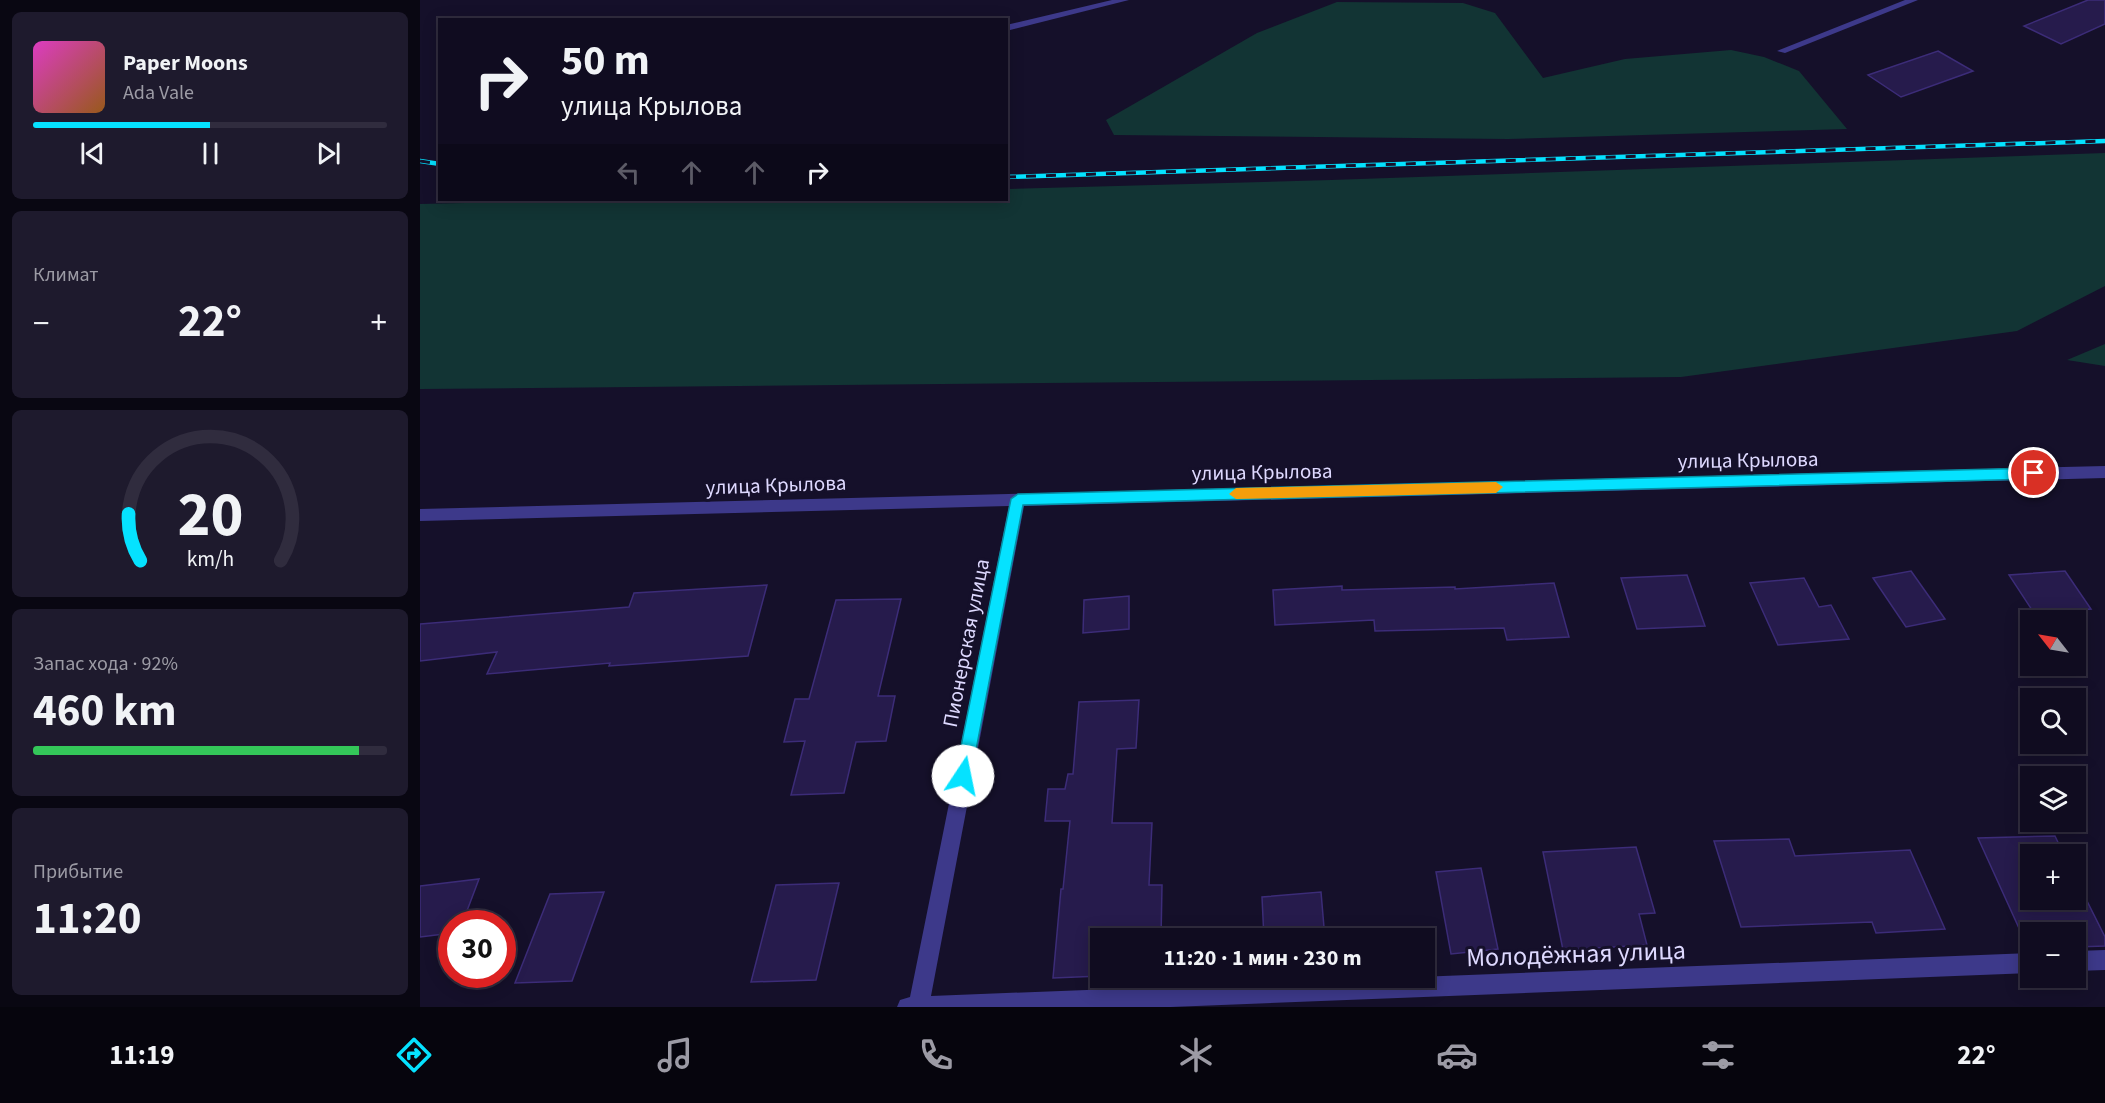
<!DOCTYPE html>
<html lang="ru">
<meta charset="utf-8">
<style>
:root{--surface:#100c20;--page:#1e1a2d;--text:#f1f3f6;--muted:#9c9ba5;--line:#302c3e;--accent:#05e2ff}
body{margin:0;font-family:"Source Sans 3",sans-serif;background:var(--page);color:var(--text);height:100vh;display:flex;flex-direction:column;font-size:22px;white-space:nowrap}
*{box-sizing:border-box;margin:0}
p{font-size:20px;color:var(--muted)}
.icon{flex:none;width:33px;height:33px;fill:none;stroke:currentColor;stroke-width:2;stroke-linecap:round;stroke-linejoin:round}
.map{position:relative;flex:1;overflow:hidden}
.details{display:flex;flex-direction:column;gap:12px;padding:12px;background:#090712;width:420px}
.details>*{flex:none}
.top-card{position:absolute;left:18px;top:18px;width:570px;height:183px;border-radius:0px;box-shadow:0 3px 15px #0003,0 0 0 2px var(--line);background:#100c20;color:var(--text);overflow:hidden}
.needle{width:39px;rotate:301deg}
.buttons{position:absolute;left:1600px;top:610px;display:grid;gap:12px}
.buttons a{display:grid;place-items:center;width:66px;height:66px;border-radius:0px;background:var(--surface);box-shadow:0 3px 15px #0003,0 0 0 2px var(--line);font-size:30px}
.speed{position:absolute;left:18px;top:910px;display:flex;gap:12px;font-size:30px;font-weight:700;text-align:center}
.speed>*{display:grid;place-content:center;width:78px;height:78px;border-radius:50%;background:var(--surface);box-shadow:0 3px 15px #0003,0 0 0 2px var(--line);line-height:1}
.speed .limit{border:9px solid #d22;background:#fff;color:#111}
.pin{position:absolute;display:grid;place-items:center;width:51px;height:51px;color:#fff;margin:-26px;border:3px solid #fff;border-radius:50%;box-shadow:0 2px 6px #0007}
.me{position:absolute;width:66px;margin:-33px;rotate:11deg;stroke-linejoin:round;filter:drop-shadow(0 0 4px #0008)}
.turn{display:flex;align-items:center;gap:21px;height:126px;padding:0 24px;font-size:27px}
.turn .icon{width:78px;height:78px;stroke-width:2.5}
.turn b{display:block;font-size:42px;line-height:51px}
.lanes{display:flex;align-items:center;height:57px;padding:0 24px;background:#0003;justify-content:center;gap:30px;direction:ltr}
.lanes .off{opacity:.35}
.big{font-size:45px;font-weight:700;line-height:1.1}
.details .tile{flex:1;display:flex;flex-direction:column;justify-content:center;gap:9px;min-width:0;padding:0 21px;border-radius:9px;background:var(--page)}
.details .dial{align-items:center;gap:0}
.dial svg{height:156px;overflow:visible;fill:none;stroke:var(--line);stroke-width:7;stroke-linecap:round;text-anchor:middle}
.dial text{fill:var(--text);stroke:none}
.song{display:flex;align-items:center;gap:18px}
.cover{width:72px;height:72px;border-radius:9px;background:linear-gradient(135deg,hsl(310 70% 55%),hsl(30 70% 35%))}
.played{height:6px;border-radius:3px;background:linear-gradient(90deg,var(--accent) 50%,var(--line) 50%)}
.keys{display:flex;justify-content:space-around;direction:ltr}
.heat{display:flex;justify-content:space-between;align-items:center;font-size:33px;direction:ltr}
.charge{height:9px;border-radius:4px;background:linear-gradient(90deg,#34c759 92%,var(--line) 0)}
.trip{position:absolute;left:670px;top:928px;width:345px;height:60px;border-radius:0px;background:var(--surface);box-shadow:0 3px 15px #0003,0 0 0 2px var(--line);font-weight:700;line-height:60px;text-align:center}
.dock{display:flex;height:96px;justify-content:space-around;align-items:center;background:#06050d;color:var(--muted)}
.dock .icon{width:42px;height:42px}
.dock .active{color:var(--accent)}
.dock b{font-size:27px;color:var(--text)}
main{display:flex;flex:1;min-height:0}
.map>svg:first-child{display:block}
</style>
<main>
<section class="details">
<div class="tile">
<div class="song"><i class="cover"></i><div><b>Paper Moons</b><p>Ada Vale</p></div></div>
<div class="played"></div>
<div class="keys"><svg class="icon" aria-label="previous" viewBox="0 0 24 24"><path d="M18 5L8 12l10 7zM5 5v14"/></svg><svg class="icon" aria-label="pause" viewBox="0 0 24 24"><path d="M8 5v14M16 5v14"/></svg><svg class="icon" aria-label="next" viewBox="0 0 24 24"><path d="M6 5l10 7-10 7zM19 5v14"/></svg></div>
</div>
<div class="tile"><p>Климат</p>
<div class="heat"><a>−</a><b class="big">22°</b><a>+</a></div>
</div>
<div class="tile dial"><svg viewBox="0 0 100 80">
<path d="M14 69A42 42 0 1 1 86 69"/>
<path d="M14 69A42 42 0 0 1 8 45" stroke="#05e2ff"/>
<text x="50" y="56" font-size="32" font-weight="700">20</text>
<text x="50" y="72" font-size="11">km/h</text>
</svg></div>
<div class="tile"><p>Запас хода · 92%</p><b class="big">460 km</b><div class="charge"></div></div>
<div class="tile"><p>Прибытие</p><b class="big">11:20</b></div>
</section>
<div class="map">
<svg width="1685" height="1007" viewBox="0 0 1685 1007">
<rect width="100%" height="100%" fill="#15102a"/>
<g fill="#123434">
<polygon points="917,2 1043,3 1075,13 1123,78 1205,59 1311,50 1344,57 1379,71 1427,129 1088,139 694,135 686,120 837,33"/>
<polygon points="1685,153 1685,286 1597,331 1261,377 0,389 0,204 179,200 586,200 587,189 911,180"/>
<polygon points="1685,344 1685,366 1647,360"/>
</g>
<g fill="#261b4c" stroke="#3c2c78" stroke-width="1.5">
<polygon points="1668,0 1685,0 1685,24 1641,44 1604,26"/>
<polygon points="1518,51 1553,71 1481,97 1448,75"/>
<polygon points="1491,571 1525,619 1486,627 1453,578"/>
<polygon points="1645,571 1671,609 1614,613 1589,575"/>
<polygon points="1267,575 1285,626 1217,629 1201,578"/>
<polygon points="1384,578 1399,607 1411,605 1429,639 1358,645 1330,583"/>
<polygon points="1134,583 1149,637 1087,640 1084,628 955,631 954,620 855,625 853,590 922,586 922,590 1035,587 1035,589"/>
<polygon points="347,585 328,656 189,666 190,663 67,674 77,652 0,661 0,624 209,607 214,593"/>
<polygon points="709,596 709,629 663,633 664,600"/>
<polygon points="481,599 458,696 475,696 466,741 436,742 424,793 371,795 385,741 364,742 375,699 389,699 416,600"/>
<polygon points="719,700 716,748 697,749 692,823 732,823 729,885 742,885 741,939 681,939 681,976 633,978 641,889 643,889 650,821 625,821 628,789 645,789 648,774 653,774 659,702"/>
<polygon points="1635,836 1644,855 1611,855 1611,900 1656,900 1656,879 1685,937 1685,946 1656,947 1656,933 1611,933 1611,948 1608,948 1558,838"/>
<polygon points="1369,839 1375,856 1490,850 1525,929 1456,933 1452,922 1321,927 1294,841"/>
<polygon points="1216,847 1235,913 1219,914 1227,945 1143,950 1123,852"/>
<polygon points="1061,868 1078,949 1031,954 1016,872"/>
<polygon points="59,879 42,924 32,924 32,933 0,937 0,886"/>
<polygon points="419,883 396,980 331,982 356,885"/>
<polygon points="184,892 152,981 95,983 130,894"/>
<polygon points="901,892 905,939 844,939 842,897"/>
<polygon points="777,978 840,978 840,981 777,983"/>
</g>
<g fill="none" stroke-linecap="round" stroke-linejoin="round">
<g fill="#3d398a" fill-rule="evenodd">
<polygon points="692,0 709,0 586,31 586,25"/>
<polygon points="1485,0 1498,0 1365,53 1357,51"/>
<polygon points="1685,466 1685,478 604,506 511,996 1611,953 1611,973 751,1007 477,1007 480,1000 490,997 589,506 0,521 0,509"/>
<polygon points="1685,950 1685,970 1656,971 1656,951"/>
</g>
<defs>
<g id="rail">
<polyline points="0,161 20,164"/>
<polyline points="586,177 1685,141"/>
</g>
</defs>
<use href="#rail" stroke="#05e2ff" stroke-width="4.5"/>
<use href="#rail" stroke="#15102a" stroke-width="3" stroke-dasharray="10" stroke-linecap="butt"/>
</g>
<polygon fill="#05e2ff" stroke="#0393a6" stroke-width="1.5" points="1614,468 1621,473 1614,479 603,505 551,776 549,782 543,784 537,782 535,776 591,499 598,494"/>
<polygon fill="#f59e0b" points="1076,482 1083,487 1076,493 816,499 809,494 816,488"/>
<g text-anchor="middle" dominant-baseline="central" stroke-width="6" stroke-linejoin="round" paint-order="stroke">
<g font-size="21" fill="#ded9ff" stroke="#15102a">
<text transform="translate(1328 460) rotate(-1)">улица Крылова</text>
<text transform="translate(842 472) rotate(-1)">улица Крылова</text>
<text transform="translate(356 485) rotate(-2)">улица Крылова</text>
<text transform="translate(546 643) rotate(-79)">Пионерская улица</text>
</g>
<g font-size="26" fill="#ded9ff" stroke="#15102a">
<text transform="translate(1156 954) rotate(-2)">Молодёжная улица</text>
</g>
</g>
</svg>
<div class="buttons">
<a><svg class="needle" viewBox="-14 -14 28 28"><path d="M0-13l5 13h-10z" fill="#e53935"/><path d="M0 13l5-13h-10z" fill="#9c9ba5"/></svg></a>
<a><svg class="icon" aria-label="search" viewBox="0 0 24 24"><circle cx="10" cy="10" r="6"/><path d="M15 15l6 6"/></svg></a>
<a><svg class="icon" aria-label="layers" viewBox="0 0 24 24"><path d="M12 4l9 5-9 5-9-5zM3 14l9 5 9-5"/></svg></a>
<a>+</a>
<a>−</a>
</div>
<div class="speed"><div class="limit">30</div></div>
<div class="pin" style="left:1614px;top:473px;background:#d93025"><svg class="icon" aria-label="arrive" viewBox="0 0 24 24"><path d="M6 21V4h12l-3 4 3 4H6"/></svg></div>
<svg class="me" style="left:543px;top:776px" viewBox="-20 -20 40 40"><circle r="19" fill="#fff"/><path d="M0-13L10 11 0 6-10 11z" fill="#05e2ff"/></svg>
<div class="trip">11:20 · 1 мин · 230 m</div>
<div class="top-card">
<div class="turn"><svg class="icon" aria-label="right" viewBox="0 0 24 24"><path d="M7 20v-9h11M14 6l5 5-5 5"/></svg><div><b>50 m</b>улица Крылова</div></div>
<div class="lanes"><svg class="icon off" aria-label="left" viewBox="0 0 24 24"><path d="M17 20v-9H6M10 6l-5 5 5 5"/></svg><svg class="icon off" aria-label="ahead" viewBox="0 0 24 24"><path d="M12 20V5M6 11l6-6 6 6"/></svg><svg class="icon off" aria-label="ahead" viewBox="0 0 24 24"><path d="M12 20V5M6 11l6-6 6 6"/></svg><svg class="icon" aria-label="right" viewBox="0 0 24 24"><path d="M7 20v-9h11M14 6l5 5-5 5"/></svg></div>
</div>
</div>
</main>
<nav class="dock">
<b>11:19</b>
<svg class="icon active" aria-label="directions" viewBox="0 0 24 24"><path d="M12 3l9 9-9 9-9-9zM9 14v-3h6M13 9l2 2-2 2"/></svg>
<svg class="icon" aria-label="music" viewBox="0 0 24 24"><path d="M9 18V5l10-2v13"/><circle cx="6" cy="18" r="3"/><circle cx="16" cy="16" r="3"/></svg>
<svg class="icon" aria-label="phone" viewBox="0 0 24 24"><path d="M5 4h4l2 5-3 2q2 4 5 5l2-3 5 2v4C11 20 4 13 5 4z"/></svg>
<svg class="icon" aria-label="climate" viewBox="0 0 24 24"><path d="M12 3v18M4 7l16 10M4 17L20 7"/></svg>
<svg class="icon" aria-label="car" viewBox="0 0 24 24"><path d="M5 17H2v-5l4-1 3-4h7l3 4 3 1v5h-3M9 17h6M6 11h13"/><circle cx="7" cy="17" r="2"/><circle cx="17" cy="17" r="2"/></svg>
<svg class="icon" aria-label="filters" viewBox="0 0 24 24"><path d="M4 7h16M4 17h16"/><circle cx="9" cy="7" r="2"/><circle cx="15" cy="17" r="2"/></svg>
<b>22°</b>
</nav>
